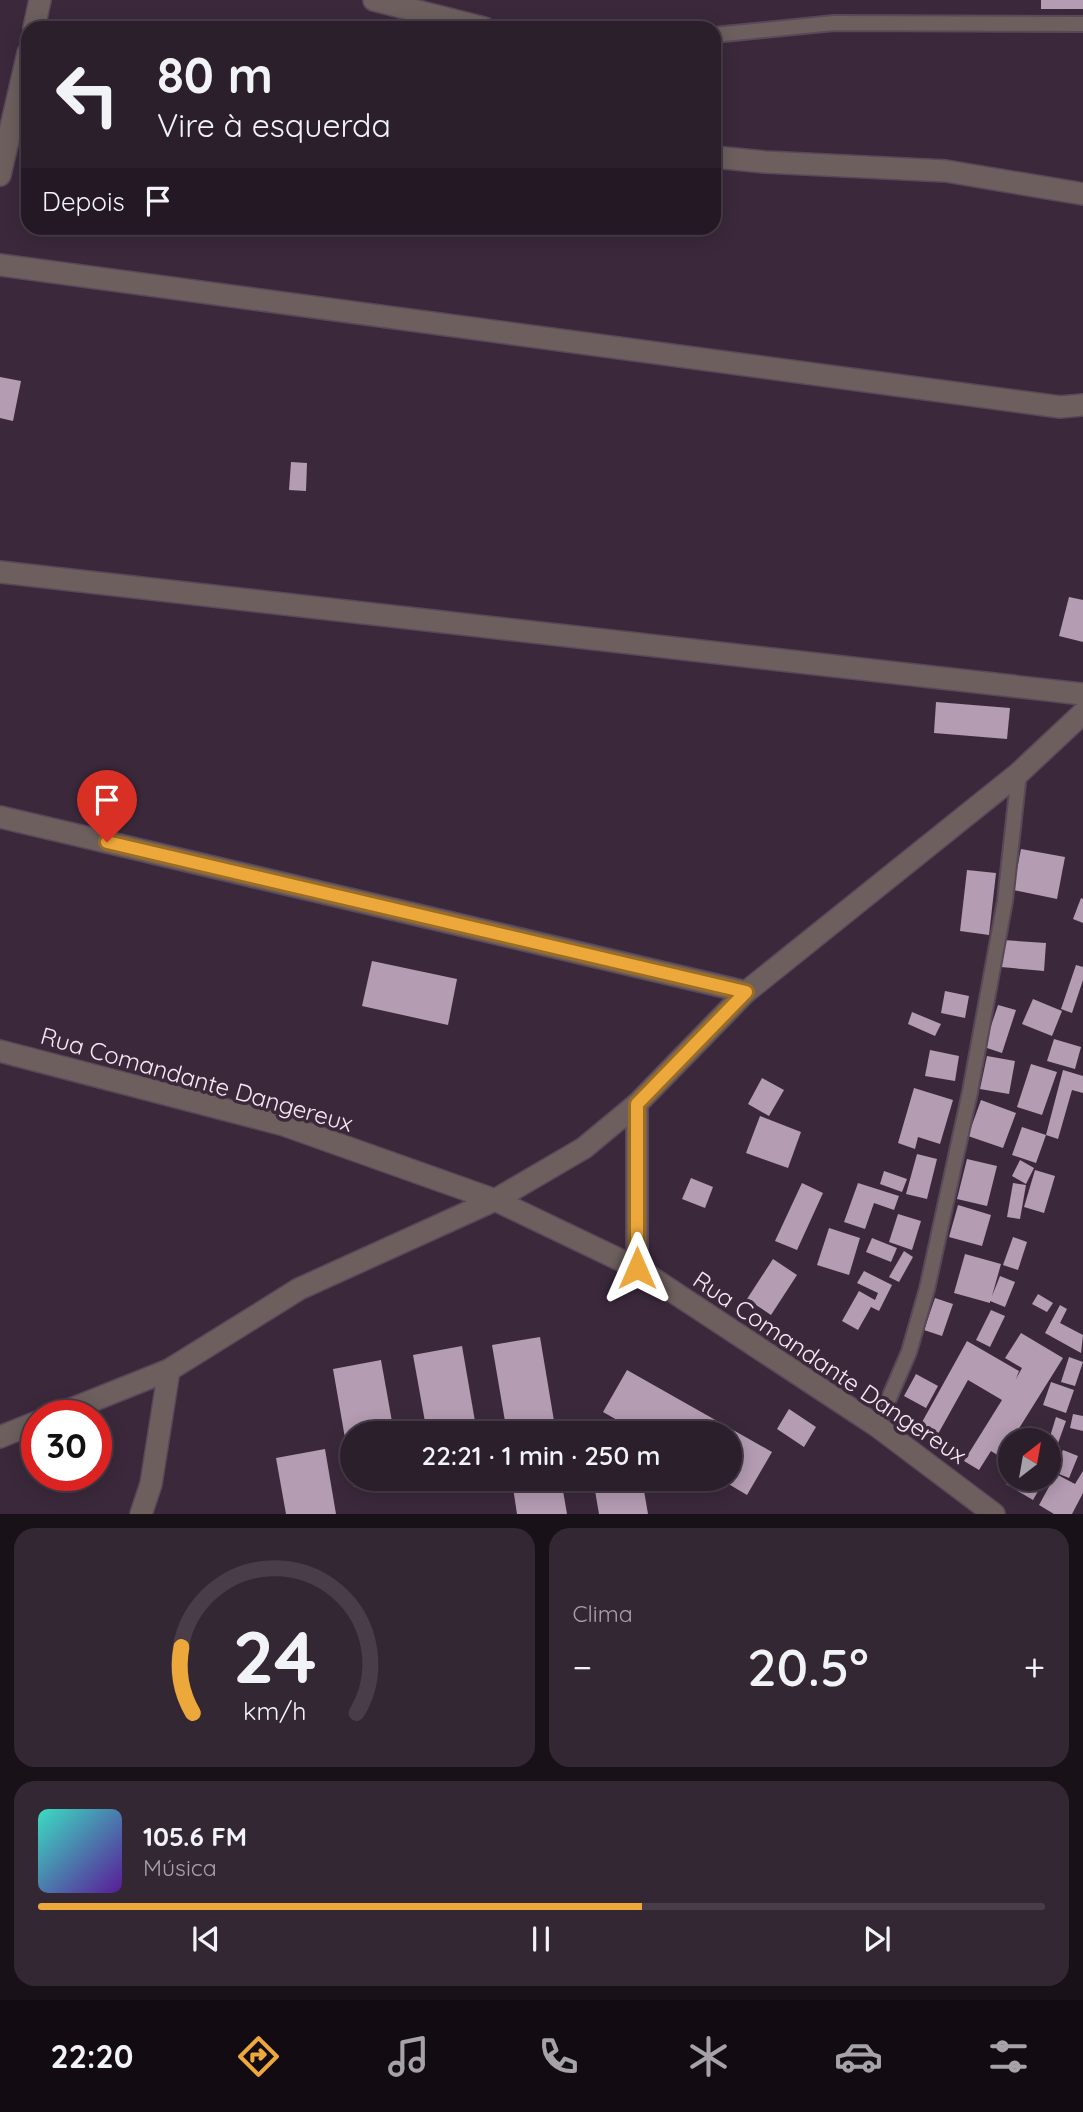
<!DOCTYPE html>
<html lang="pt">
<meta charset="utf-8">
<style>
:root{--surface:#2c1f2c;--page:#342734;--text:#f1f3f6;--muted:#a6a2a9;--line:#483d48;--accent:#eda83b}
body{margin:0;font-family:Quicksand,sans-serif;background:var(--page);color:var(--text);height:100vh;display:flex;flex-direction:column;font-size:26px;white-space:nowrap}
*{box-sizing:border-box;margin:0}
p{font-size:23px;color:var(--muted)}
.icon{flex:none;width:38px;height:38px;fill:none;stroke:currentColor;stroke-width:2;stroke-linecap:round;stroke-linejoin:round}
.map{position:relative;height:1514px;overflow:hidden}
.sheet{display:flex;flex-direction:column;gap:14px;padding:14px;background:#181118;flex:1}
.sheet>*{flex:none}
.top-card{position:absolute;left:21px;top:21px;width:700px;height:214px;border-radius:21px;box-shadow:0 4px 18px #0003,0 0 0 2px var(--line);background:#2c1f2c;color:var(--text);overflow:hidden}
.needle{width:46px;rotate:31deg}
.buttons{position:absolute;left:998px;top:1428px;display:grid;gap:14px}
.buttons a{display:grid;place-items:center;width:63px;height:63px;border-radius:50%;background:var(--surface);box-shadow:0 4px 18px #0003,0 0 0 2px var(--line);font-size:35px}
.speed{position:absolute;left:21px;top:1400px;display:flex;gap:14px;font-size:35px;font-weight:700;text-align:center}
.speed>*{display:grid;place-content:center;width:91px;height:91px;border-radius:50%;background:var(--surface);box-shadow:0 4px 18px #0003,0 0 0 2px var(--line);line-height:1}
.speed .limit{border:10px solid #d22;background:#fff;color:#111}
.pin{position:absolute;display:grid;place-items:center;width:60px;height:60px;color:#fff;margin:-72px -30px;border-radius:50% 50% 50% 0;rotate:-45deg;box-shadow:0 0 7px #0007}
.pin .icon{rotate:45deg}
.me{position:absolute;width:77px;margin:-38px;rotate:0deg;stroke-linejoin:round;filter:drop-shadow(0 0 5px #0008)}
.turn{display:flex;align-items:center;gap:24px;height:147px;padding:0 21px;font-size:32px}
.turn .icon{width:91px;height:91px;stroke-width:2.5}
.turn b{display:block;font-size:49px;line-height:60px}
.then{display:flex;align-items:center;height:66px;padding:0 21px;background:#0003;gap:14px;font-size:26px}
.big{font-size:52px;font-weight:600;line-height:1.1}
.sheet .card{flex:1;display:flex;flex-direction:column;justify-content:center;gap:10px;min-width:0;padding:0 24px;border-radius:21px;background:var(--page)}
.sheet .dial{align-items:center;gap:0}
.dial svg{height:182px;overflow:visible;fill:none;stroke:var(--line);stroke-width:7;stroke-linecap:round;text-anchor:middle}
.dial text{fill:var(--text);stroke:none}
.song{display:flex;align-items:center;gap:21px}
.cover{width:84px;height:84px;border-radius:10px;background:linear-gradient(135deg,hsl(170 70% 55%),hsl(270 70% 35%))}
.played{height:7px;border-radius:4px;background:linear-gradient(90deg,var(--accent) 60%,var(--line) 60%)}
.keys{display:flex;justify-content:space-around;direction:ltr}
.heat{display:flex;justify-content:space-between;align-items:center;font-size:38px;direction:ltr}
.sheet .tiles{flex:1;display:grid;gap:14px;grid-template-columns:1fr 1fr}
.card:last-child{grid-column:span 2}
.trip{position:absolute;left:340px;top:1421px;width:402px;height:70px;border-radius:35px;background:var(--surface);box-shadow:0 4px 18px #0003,0 0 0 2px var(--line);font-weight:600;line-height:70px;text-align:center}
.tab-bar{display:flex;height:112px;justify-content:space-around;align-items:center;background:#120c12;color:var(--muted)}
.tab-bar .icon{width:49px;height:49px}
.tab-bar .on{color:var(--accent)}
.tab-bar b{font-size:32px;color:var(--text)}
.map>svg:first-child{display:block}
</style>
<div class="map">
<svg width="1083" height="1514" viewBox="0 0 1083 1514">
<rect width="100%" height="100%" fill="#3b293b"/>
<g fill="#b49cb3">
<rect x="1041" y="0" width="42" height="9"/>
<polygon points="0,377 21,381 13,421 0,418"/>
<polygon points="291,462 307,463 306,491 289,490"/>
<polygon points="1069,597 1083,600 1083,642 1059,636"/>
<polygon points="936,702 1010,708 1007,739 934,733"/>
<polygon points="1021,849 1065,857 1057,899 1013,890"/>
<polygon points="967,870 996,873 989,935 960,931"/>
<polygon points="1081,898 1083,899 1083,923 1073,919"/>
<polygon points="1003,940 1046,943 1044,971 1001,967"/>
<polygon points="372,961 457,979 448,1025 362,1006"/>
<polygon points="1076,965 1083,967 1083,980 1072,1013 1061,1009"/>
<polygon points="945,991 969,996 965,1018 941,1013"/>
<polygon points="1033,999 1062,1011 1052,1036 1022,1024"/>
<polygon points="998,1005 1016,1010 1002,1053 984,1047"/>
<polygon points="912,1012 941,1024 935,1036 908,1024"/>
<polygon points="1054,1039 1081,1047 1075,1069 1047,1061"/>
<polygon points="930,1050 959,1056 955,1081 925,1076"/>
<polygon points="987,1056 1015,1061 1009,1094 980,1089"/>
<polygon points="1031,1064 1057,1072 1042,1115 1017,1107"/>
<polygon points="1063,1070 1083,1076 1083,1093 1072,1090 1058,1139 1046,1135 1036,1163 1012,1155 1022,1127 1046,1135"/>
<polygon points="762,1078 784,1090 769,1116 748,1104"/>
<polygon points="914,1088 953,1100 940,1144 918,1137 915,1149 898,1143"/>
<polygon points="981,1100 1016,1113 1003,1148 968,1136"/>
<polygon points="760,1116 801,1132 788,1168 746,1153"/>
<polygon points="917,1154 937,1159 927,1199 906,1194"/>
<polygon points="967,1159 997,1166 987,1206 957,1199"/>
<polygon points="1020,1160 1034,1168 1026,1184 1012,1176"/>
<polygon points="1035,1170 1055,1176 1044,1213 1024,1207"/>
<polygon points="884,1171 907,1179 902,1192 880,1184"/>
<polygon points="691,1178 713,1187 705,1208 682,1199"/>
<polygon points="802,1183 823,1193 797,1250 775,1241"/>
<polygon points="858,1183 899,1196 894,1210 874,1203 865,1229 844,1222"/>
<polygon points="1013,1183 1026,1185 1020,1219 1007,1217"/>
<polygon points="958,1205 991,1215 982,1246 949,1237"/>
<polygon points="898,1214 921,1221 912,1250 889,1242"/>
<polygon points="829,1228 860,1238 849,1275 817,1265"/>
<polygon points="1013,1237 1027,1242 1018,1270 1003,1265"/>
<polygon points="872,1238 897,1248 891,1262 866,1252"/>
<polygon points="904,1251 913,1257 899,1282 889,1277"/>
<polygon points="965,1254 1001,1264 992,1296 1000,1276 1015,1282 1005,1307 990,1301 990,1303 954,1293"/>
<polygon points="773,1259 797,1275 771,1315 747,1299"/>
<polygon points="864,1271 892,1285 879,1311 871,1307 858,1330 842,1321 859,1291 875,1300 878,1293 857,1283"/>
<polygon points="1038,1294 1053,1303 1047,1312 1032,1304"/>
<polygon points="935,1298 953,1304 942,1336 924,1330"/>
<polygon points="1060,1305 1067,1309 1060,1323 1083,1335 1081,1353 1045,1333"/>
<polygon points="991,1310 1005,1316 990,1347 976,1340"/>
<polygon points="1021,1333 1063,1358 1018,1430 1029,1437 1027,1440 1010,1440 1010,1463 991,1451 979,1470 964,1461 1002,1400 968,1380 938,1434 921,1424 967,1341 1019,1371 1016,1379 1022,1368 1005,1358"/>
<polygon points="540,1337 556,1433 507,1433 492,1345"/>
<polygon points="462,1346 477,1433 427,1433 413,1355"/>
<polygon points="1069,1357 1083,1362 1075,1386 1061,1382"/>
<polygon points="381,1360 394,1433 352,1433 350,1467 333,1369"/>
<polygon points="627,1370 772,1452 747,1495 720,1479 730,1479 730,1433 640,1433 603,1412"/>
<polygon points="916,1374 938,1386 926,1408 904,1396"/>
<polygon points="1051,1382 1074,1390 1066,1413 1043,1405"/>
<polygon points="789,1409 816,1427 804,1447 777,1429"/>
<polygon points="1073,1414 1083,1416 1083,1431 1070,1428"/>
<polygon points="1056,1417 1066,1421 1057,1446 1048,1443"/>
<polygon points="325,1449 336,1514 286,1514 276,1458"/>
<polygon points="1063,1450 1078,1456 1069,1478 1054,1472"/>
<polygon points="1083,1471 1083,1493 1072,1514 1054,1514 1039,1505 1056,1474 1075,1484"/>
<polygon points="352,1479 396,1479 396,1480 354,1487"/>
<polygon points="528,1479 561,1479 567,1514 517,1514 512,1481"/>
<polygon points="593,1479 642,1479 648,1514 599,1514"/>
<polygon points="1010,1479 1045,1479 1033,1500 1006,1484"/>
</g>
<g fill="none" stroke-linecap="round" stroke-linejoin="round">
<defs>
<g id="lane">
<polyline points="714,35 834,23 1083,24"/>
<polyline points="877,1426 909,1352 927,1289 970,1092 1005,901 1019,773"/>
</g>
<g id="street">
<polyline points="374,0 484,28"/>
<polyline points="34,28 40,0"/>
<polyline points="714,157 765,162 946,171 1083,194"/>
<polyline points="0,175 28,53"/>
<polyline points="0,265 1060,407 1083,405"/>
<polyline points="0,572 1083,694"/>
<polyline points="0,817 746,992"/>
<polyline points="0,1051 284,1125 495,1200 637,1268 877,1426 994,1514"/>
<polyline points="637,1268 637,1104"/>
<polyline points="54,1416 169,1370 299,1289 495,1200 584,1148 637,1104 746,992 1019,773 1083,713"/>
<polyline points="0,1437 37,1422"/>
<polyline points="141,1514 151,1484 169,1370"/>
</g>
</defs>
<use href="#lane" stroke="#594859" stroke-width="18"/>
<use href="#street" stroke="#594859" stroke-width="24"/>
<use href="#lane" stroke="#6c5f5d" stroke-width="14"/>
<use href="#street" stroke="#6c5f5d" stroke-width="21"/>
</g>
<g fill="none" stroke-linecap="round" stroke-linejoin="round">
<defs>
<polyline id="route" points="107,842 746,992 637,1104 637,1268"/>
</defs>
<use href="#route" stroke="#9a6d26" stroke-width="18"/>
<use href="#route" stroke="#eda83b" stroke-width="12"/>
</g>
<g text-anchor="middle" dominant-baseline="central" stroke-width="7" stroke-linejoin="round" paint-order="stroke">
<g font-size="24" fill="#f5e9f4" stroke="#3b293b">
<text transform="translate(197 1079) rotate(16)">Rua Comandante Dangereux</text>
<text transform="translate(830 1367) rotate(34)">Rua Comandante Dangereux</text>
</g>
</g>
</svg>
<div class="buttons">
<a><svg class="needle" viewBox="-14 -14 28 28"><path d="M0-13l5 13h-10z" fill="#e53935"/><path d="M0 13l5-13h-10z" fill="#a6a2a9"/></svg></a>
</div>
<div class="speed"><div class="limit">30</div></div>
<div class="pin" style="left:107px;top:842px;background:#d93025"><svg class="icon" aria-label="arrive" viewBox="0 0 24 24"><path d="M6 21V4h12l-3 4 3 4H6"/></svg></div>
<svg class="me" style="left:637px;top:1268px" viewBox="-20 -20 40 40"><path d="M0-17L14 15 0 8-14 15z" fill="#eda83b" stroke="#fff" stroke-width="4"/></svg>
<div class="trip">22:21 · 1 min · 250 m</div>
<div class="top-card">
<div class="turn"><svg class="icon" aria-label="left" viewBox="0 0 24 24"><path d="M17 20v-9H6M10 6l-5 5 5 5"/></svg><div><b>80 m</b>Vire à esquerda</div></div>
<div class="then">Depois<svg class="icon" aria-label="arrive" viewBox="0 0 24 24"><path d="M6 21V4h12l-3 4 3 4H6"/></svg></div>
</div>
</div>
<section class="sheet">
<div class="tiles">
<div class="card dial"><svg viewBox="0 0 100 80">
<path d="M14 69A42 42 0 1 1 86 69"/>
<path d="M14 69A42 42 0 0 1 9 40" stroke="#eda83b"/>
<text x="50" y="56" font-size="32" font-weight="700">24</text>
<text x="50" y="72" font-size="11">km/h</text>
</svg></div>
<div class="card"><p>Clima</p>
<div class="heat"><a>−</a><b class="big">20.5°</b><a>+</a></div>
</div>
<div class="card">
<div class="song"><i class="cover"></i><div><b>105.6 FM</b><p>Música</p></div></div>
<div class="played"></div>
<div class="keys"><svg class="icon" aria-label="previous" viewBox="0 0 24 24"><path d="M18 5L8 12l10 7zM5 5v14"/></svg><svg class="icon" aria-label="pause" viewBox="0 0 24 24"><path d="M8 5v14M16 5v14"/></svg><svg class="icon" aria-label="next" viewBox="0 0 24 24"><path d="M6 5l10 7-10 7zM19 5v14"/></svg></div>
</div>
</div>
</section>
<nav class="tab-bar">
<b>22:20</b>
<svg class="icon on" aria-label="directions" viewBox="0 0 24 24"><path d="M12 3l9 9-9 9-9-9zM9 14v-3h6M13 9l2 2-2 2"/></svg>
<svg class="icon" aria-label="music" viewBox="0 0 24 24"><path d="M9 18V5l10-2v13"/><circle cx="6" cy="18" r="3"/><circle cx="16" cy="16" r="3"/></svg>
<svg class="icon" aria-label="phone" viewBox="0 0 24 24"><path d="M5 4h4l2 5-3 2q2 4 5 5l2-3 5 2v4C11 20 4 13 5 4z"/></svg>
<svg class="icon" aria-label="climate" viewBox="0 0 24 24"><path d="M12 3v18M4 7l16 10M4 17L20 7"/></svg>
<svg class="icon" aria-label="car" viewBox="0 0 24 24"><path d="M5 17H2v-5l4-1 3-4h7l3 4 3 1v5h-3M9 17h6M6 11h13"/><circle cx="7" cy="17" r="2"/><circle cx="17" cy="17" r="2"/></svg>
<svg class="icon" aria-label="filters" viewBox="0 0 24 24"><path d="M4 7h16M4 17h16"/><circle cx="9" cy="7" r="2"/><circle cx="15" cy="17" r="2"/></svg>
</nav>
